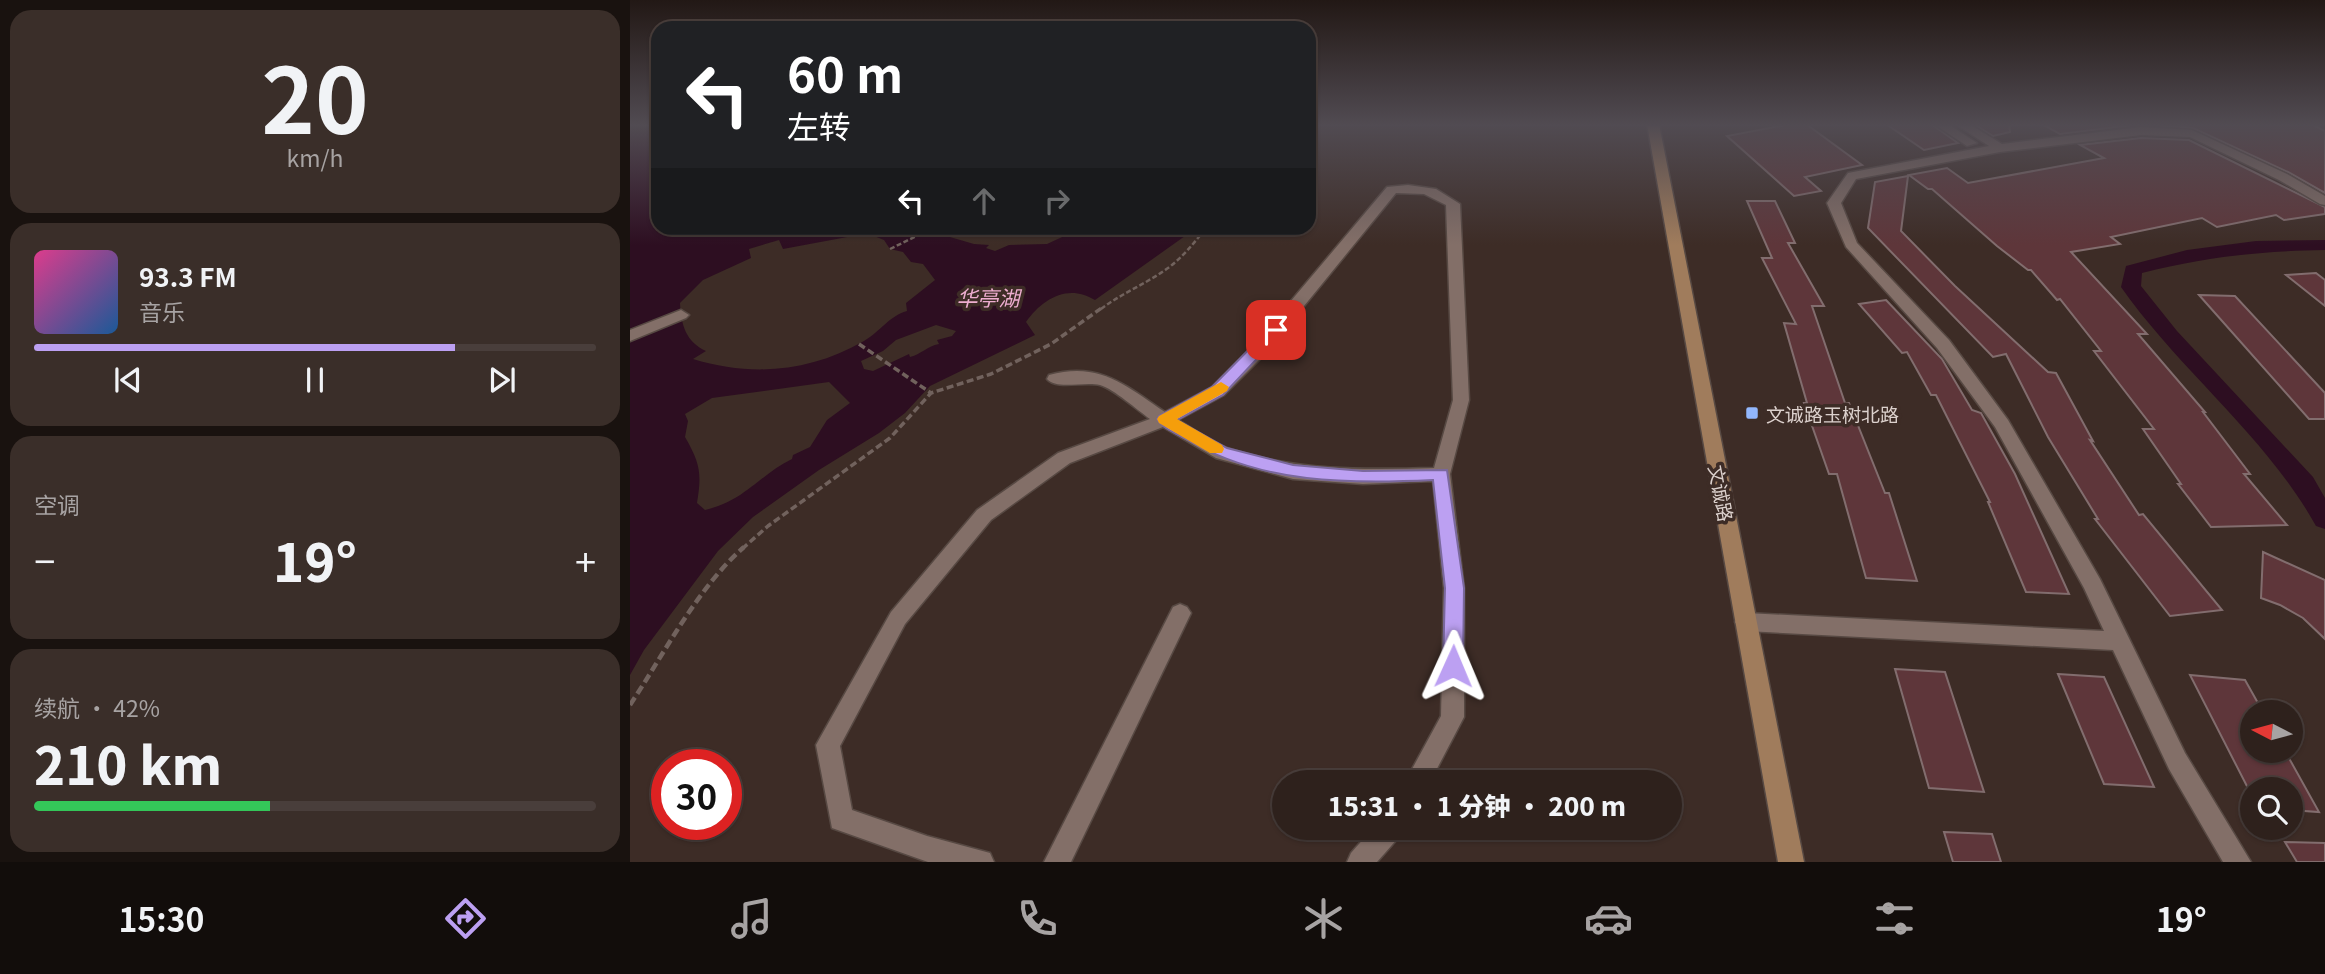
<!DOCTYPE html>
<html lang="zh">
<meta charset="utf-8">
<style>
:root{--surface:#2e211c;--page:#3a2e29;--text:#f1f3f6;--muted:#a7a3a3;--line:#493e3b;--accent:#bca0f2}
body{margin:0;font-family:Georgia,"Noto Sans SC",serif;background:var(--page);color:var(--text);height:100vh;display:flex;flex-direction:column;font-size:26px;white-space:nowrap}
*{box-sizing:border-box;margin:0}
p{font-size:23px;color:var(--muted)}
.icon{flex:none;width:38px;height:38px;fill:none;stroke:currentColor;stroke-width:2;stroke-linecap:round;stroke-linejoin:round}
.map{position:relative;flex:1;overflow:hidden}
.panel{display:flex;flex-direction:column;gap:10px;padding:10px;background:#19120f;width:630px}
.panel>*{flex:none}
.hud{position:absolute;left:21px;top:21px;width:665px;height:214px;border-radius:21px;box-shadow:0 2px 5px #0004,0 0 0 2px var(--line);background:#202124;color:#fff;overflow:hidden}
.needle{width:46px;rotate:276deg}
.buttons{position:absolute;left:1610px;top:700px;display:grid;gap:14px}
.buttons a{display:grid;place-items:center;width:63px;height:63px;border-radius:50%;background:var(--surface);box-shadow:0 2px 5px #0004,0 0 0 2px var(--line);font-size:35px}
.speed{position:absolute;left:21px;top:749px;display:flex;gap:14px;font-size:35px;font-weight:700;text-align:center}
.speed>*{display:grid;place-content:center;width:91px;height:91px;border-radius:50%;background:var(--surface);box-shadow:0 2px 5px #0004,0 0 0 2px var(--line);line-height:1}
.speed .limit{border:10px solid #d22;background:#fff;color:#111}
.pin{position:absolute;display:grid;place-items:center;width:60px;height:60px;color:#fff;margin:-30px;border-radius:14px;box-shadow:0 4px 10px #0006}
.me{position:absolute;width:77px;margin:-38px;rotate:1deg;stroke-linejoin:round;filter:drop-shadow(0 0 5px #0008)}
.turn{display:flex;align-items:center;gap:24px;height:147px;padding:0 21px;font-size:32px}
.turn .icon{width:91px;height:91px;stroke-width:2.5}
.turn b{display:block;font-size:49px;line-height:60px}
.lanes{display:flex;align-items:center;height:66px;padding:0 21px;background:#0003;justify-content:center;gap:35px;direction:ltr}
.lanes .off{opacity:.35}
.big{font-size:52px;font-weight:800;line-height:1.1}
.panel .card{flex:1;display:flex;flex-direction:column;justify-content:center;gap:10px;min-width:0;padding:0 24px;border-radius:21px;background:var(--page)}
.panel .dial{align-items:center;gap:0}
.dial b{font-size:91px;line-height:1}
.song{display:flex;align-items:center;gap:21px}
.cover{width:84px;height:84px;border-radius:10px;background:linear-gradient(135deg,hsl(330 70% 55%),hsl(210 70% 35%))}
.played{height:7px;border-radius:4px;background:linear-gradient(90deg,var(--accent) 75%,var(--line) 75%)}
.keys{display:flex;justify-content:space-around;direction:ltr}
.heat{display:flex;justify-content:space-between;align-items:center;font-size:38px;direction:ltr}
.charge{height:10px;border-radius:5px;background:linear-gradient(90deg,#34c759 42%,var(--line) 0)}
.trip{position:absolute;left:642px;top:770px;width:410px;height:70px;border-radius:35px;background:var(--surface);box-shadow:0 2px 5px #0004,0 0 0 2px var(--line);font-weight:800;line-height:70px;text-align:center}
.menu{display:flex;height:112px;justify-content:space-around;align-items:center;background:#120d0b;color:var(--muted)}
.menu .icon{width:49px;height:49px}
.menu .active{color:var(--accent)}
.menu b{font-size:32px;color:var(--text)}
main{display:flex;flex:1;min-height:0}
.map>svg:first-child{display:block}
</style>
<main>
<section class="panel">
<div class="card dial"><b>20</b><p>km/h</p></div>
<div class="card">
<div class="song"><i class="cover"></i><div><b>93.3 FM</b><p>音乐</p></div></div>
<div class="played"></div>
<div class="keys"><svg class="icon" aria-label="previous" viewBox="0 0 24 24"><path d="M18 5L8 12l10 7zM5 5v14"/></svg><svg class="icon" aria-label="pause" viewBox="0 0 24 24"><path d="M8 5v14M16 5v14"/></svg><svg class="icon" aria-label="next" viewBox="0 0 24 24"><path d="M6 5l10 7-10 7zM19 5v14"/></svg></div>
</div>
<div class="card"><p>空调</p>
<div class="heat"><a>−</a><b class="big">19°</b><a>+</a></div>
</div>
<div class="card"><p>续航 · 42%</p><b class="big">210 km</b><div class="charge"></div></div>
</section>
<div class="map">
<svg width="1695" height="862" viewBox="0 0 1695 862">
<rect width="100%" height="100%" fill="#3d2c26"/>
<path fill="#2d0e21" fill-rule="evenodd" d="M0 124H28V228H289L344 244 359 245 356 248 365 251 379 245 417 244 443 232V228H558L555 236 465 300C438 283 412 299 396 322L405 335 300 386 275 413 249 433 189 470 123 517 88 551 14 650 0 675ZM228 235 244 236 254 240 260 249 273 252 281 262 293 264 305 280 276 303 277 311C259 316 251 331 234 341 180 372 122 377 63 359L76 351C56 342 51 325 50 303L73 280 121 258 119 249 149 240 153 249ZM306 325 326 331 322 336 307 340 309 344C297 346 292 354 280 357L279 354 243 371 234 369 231 361 253 351 266 340ZM199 382 220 403 197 420 180 447 163 455 162 459C129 475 115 501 75 510L67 503C72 473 70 463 55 437L58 421 55 414 82 398Z"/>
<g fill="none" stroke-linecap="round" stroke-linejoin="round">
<path fill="#2d0e21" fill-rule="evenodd" d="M1695 240V250C1629 251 1576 257 1512 273L1511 286 1547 331 1683 477 1695 498V529L1686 526C1636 436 1550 371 1491 287L1496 266 1557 250 1626 241Z"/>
</g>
<g fill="#5e363a" stroke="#826d6e" stroke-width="2">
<polygon points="1161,124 1176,124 1232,165 1175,177 1191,191 1164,196 1097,136"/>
<polygon points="1256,124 1301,124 1328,143 1294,150"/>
<polygon points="1344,124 1379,124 1380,132 1363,136"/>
<polygon points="1412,124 1681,124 1695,131 1695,193 1658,172 1563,128 1511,124 1430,134"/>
<polygon points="1511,138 1559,140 1695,207 1695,214 1654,220 1646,215 1587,227 1572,218 1481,237 1490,244 1441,252 1517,334 1508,334 1575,412 1573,412 1620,474 1614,474 1657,525 1581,527 1548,484 1551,484 1513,429 1524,429 1464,351 1471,351 1430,299 1427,300 1401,270 1398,270 1367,246 1302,189 1298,189 1279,175 1317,168 1338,183 1474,158 1450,145"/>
<polygon points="1278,176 1271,231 1325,286 1418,372 1426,373 1463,441 1460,440 1509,515 1513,514 1592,610 1540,616 1465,519 1468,519 1418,437 1376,354 1363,357 1238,228 1245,182"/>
<polygon points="1117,201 1145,201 1165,243 1158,243 1194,306 1182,306 1215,403 1219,403 1255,493 1259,493 1287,581 1236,578 1207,474 1199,474 1174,403 1177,403 1154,323 1166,324 1132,258 1142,258"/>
<polygon points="1686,273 1695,280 1695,306 1656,275"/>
<polygon points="1569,295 1605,296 1695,393 1695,419 1679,419"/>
<polygon points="1256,300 1312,359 1342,410 1351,413 1385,474 1439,594 1396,592 1358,502 1360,502 1306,395 1301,395 1277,352 1272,353 1229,304"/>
<polygon points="1633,552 1695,580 1695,639 1673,618 1650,605 1631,598"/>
<polygon points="1265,669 1315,672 1354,792 1299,788"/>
<polygon points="1428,674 1474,677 1524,787 1474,784"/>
<polygon points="1560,675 1615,680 1633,712 1622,712 1622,751 1655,751 1689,812 1661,810 1661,789 1624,789 1622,786 1622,796"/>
<polygon points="1314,832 1362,834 1371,862 1323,862"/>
<polygon points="1655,842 1695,843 1695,862 1667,862"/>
</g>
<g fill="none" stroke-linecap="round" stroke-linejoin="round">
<defs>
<g id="street">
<polygon points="1304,124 1318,124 1347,143 1337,146"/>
<polygon points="1325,124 1339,124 1372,144 1511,127 1562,130 1657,174 1695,196 1695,205 1690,204 1649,180 1560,137 1511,135 1370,152 1226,179 1211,203 1227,243 1319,340 1378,420 1470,579 1555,753 1621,862 1593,862 1539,769 1483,650 1116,631 1109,628 1105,622 1109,616 1116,613 1474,631 1454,588 1365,427 1307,348 1216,247 1197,203 1218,173 1359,146"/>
<path d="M778 185 806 189 830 204 839 400 820 474 834 588V717L800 782H775L811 716 814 588 803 481 733 484 663 479 586 458 533 427 440 463 361 520 275 624 210 746 222 810 297 836 360 853 364 862H298L202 828 186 745 261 612 347 510 428 453 520 419C507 410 484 389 470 385 455 381 426 390 417 379L419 375C470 361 496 386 535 412L582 387 623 346 757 187ZM766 193 794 194 816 205 823 400 804 468C734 470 666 471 600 449 582 443 564 429 548 420L594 395 635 354Z"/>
<polygon points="51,310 59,315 56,318 0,341 0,330"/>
<polygon points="550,604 557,607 561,613 441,862 414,862 543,607"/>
<polygon points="743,828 773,828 769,837 747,862 717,862 721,853"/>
</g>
<polygon id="secondary" points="1017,124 1029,124 1174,862 1148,862"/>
</defs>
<use href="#street" stroke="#574943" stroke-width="3"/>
<use href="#secondary" stroke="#574943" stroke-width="3"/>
<g stroke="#71625d" stroke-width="2.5" stroke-dasharray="5 2.5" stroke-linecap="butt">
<polyline points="679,130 690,124"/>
<polyline points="260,249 303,228"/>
<path d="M471 309C492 293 516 284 538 268 553 257 564 243 576 228"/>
</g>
<g stroke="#71625d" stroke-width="3.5" stroke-dasharray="7 3.5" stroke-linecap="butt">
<polyline points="229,344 301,393"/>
<polyline points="112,549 138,526 260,438 301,393 361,374 421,344 473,307"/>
</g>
<path stroke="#71625d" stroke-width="4.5" stroke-dasharray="9 4.5" stroke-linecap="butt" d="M0 705C34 654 68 587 114 547"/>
<use href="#street" fill="#836f68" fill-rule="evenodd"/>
<use href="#secondary" fill="#a07c5c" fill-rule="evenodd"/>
</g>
<linearGradient id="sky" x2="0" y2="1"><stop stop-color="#221815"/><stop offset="0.51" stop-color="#514b52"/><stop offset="1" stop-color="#514b52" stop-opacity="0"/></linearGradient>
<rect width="1695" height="245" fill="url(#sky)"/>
<path fill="#bca0f2" stroke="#7a689d" stroke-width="2" d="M646 326 653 330 651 333 593 395 547 420 597 448 663 465 733 471 817 470 834 588 833 666 830 672 823 674 816 672 813 666 815 588 803 480C719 484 632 484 558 440 548 434 533 429 527 419L529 416 582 387 641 327Z"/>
<polygon fill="#f59e0b" points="591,382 599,387 597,391 547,419 592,445 594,449 592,453 580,453 529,423 527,419 529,416"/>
<rect fill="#92b7fd" stroke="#3d2c26" stroke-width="2.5" x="1115" y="406" width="14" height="14" rx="3.5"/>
<g text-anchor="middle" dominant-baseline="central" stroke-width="7" stroke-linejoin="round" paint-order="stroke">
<g font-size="19" fill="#dcd1cd" stroke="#3d2c26" text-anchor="start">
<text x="1136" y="413">文诚路玉树北路</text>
</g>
<g font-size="19" fill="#dcd1cd" stroke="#3d2c26">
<text transform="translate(1092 493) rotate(79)">文诚路</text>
</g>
<g font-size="21" font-style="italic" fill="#edadcf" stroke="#3d2c26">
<text x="358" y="297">华亭湖</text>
</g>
</g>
</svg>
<div class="buttons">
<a><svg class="needle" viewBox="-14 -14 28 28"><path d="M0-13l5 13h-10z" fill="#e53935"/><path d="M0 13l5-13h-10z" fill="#a7a3a3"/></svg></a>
<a><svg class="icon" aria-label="search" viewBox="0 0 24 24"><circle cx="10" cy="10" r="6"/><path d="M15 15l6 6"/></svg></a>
</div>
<div class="speed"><div class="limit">30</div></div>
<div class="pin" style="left:646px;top:330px;background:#d93025"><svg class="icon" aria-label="arrive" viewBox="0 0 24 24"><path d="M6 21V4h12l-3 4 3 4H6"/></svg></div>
<svg class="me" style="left:823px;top:666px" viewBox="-20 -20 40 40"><path d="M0-17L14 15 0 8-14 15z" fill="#bca0f2" stroke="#fff" stroke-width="4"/></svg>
<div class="trip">15:31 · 1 分钟 · 200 m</div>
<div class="hud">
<div class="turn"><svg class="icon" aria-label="left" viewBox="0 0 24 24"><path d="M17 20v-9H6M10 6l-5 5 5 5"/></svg><div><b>60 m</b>左转</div></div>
<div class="lanes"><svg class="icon" aria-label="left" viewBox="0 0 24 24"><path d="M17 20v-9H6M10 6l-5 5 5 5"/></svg><svg class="icon off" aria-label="ahead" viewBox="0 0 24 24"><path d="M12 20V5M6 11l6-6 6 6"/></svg><svg class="icon off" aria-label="right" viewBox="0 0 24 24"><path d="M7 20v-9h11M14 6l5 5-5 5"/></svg></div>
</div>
</div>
</main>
<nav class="menu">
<b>15:30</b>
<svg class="icon active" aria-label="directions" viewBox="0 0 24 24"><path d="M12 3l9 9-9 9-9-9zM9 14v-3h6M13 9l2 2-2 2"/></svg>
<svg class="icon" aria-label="music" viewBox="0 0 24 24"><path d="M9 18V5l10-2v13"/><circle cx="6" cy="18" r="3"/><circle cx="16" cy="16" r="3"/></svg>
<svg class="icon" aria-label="phone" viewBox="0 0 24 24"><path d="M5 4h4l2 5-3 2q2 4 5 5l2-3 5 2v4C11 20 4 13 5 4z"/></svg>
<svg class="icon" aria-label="climate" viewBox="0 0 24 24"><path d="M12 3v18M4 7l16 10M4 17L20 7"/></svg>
<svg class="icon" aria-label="car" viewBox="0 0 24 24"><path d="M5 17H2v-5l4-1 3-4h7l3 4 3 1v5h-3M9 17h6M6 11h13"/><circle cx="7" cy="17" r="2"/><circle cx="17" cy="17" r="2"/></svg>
<svg class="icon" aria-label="filters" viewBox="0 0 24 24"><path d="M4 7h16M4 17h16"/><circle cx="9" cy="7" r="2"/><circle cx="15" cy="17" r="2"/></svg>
<b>19°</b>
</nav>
